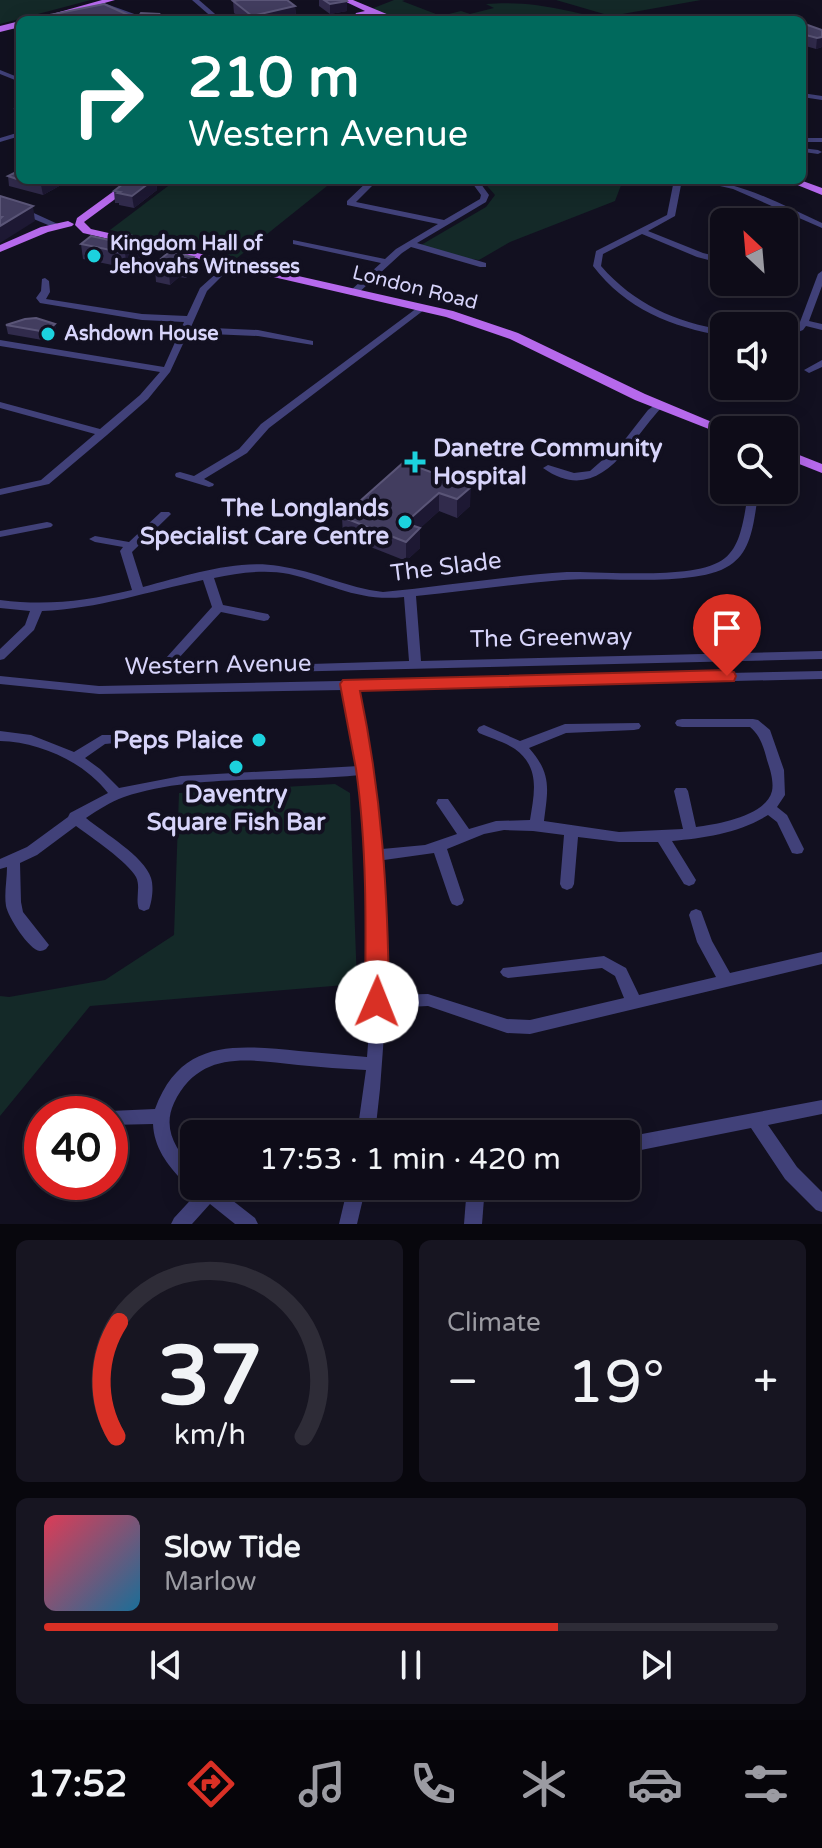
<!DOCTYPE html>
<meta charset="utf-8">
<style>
:root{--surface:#0e0c18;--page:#171521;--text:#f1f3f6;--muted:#9b9ba2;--line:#2e2c37;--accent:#d93025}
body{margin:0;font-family:"Varela Round",sans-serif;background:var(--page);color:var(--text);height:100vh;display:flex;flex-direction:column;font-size:30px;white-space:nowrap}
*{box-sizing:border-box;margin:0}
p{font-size:26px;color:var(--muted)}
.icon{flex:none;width:44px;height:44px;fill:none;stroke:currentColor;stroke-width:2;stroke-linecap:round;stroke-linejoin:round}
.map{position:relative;height:1224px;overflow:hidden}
.drawer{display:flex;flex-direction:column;gap:16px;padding:16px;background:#08070d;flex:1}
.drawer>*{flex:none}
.hud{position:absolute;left:16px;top:16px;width:790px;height:168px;border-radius:12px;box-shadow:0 4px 20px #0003,0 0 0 2px var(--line);background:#00695c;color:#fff;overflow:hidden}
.needle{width:52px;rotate:334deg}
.tools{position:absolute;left:710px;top:208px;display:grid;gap:16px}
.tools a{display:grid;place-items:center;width:88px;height:88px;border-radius:12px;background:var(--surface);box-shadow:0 4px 20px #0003,0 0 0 2px var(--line);font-size:40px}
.speed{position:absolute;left:24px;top:1096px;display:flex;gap:16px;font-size:40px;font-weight:700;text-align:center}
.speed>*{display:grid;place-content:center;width:104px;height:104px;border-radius:50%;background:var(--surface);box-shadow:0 4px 20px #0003,0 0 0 2px var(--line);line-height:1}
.speed .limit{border:12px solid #d22;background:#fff;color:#111}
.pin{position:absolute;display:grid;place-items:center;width:68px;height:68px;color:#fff;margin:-82px -34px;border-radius:50% 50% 50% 0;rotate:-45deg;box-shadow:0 0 8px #0007}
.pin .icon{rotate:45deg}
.me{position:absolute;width:88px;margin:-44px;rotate:1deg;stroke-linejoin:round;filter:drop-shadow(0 0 6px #0008)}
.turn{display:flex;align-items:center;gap:28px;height:168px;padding:0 40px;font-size:36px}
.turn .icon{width:104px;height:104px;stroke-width:2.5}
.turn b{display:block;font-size:56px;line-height:68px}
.big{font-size:60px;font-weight:600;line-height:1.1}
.drawer .card{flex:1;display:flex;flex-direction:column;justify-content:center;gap:12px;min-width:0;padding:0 28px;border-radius:12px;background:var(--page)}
.drawer .dial{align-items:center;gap:0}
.dial svg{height:208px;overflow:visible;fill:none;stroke:var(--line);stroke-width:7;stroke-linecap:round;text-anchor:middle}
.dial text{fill:var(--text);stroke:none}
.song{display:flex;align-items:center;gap:24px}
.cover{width:96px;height:96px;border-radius:12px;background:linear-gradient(135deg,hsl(350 70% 55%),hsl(200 70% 35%))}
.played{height:8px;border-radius:4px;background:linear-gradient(90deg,var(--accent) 70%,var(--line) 70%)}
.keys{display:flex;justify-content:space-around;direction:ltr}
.heat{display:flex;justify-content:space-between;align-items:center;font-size:44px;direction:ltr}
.drawer .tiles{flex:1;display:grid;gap:16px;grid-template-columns:1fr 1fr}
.card:last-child{grid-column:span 2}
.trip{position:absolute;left:180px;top:1120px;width:460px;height:80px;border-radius:12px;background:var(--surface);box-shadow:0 4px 20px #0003,0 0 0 2px var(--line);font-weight:600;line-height:80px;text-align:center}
.tabs{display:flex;height:128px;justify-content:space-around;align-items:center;background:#06050a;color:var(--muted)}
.tabs .icon{width:56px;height:56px}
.tabs .active{color:var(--accent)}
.tabs b{font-size:36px;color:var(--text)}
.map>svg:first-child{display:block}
</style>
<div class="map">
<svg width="822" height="1224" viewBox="0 0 822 1224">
<rect width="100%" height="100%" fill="#121020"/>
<g fill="#142928">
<polygon points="0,0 91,0 0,24"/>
<path d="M394 0H405L402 1 441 16 461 11 470 14 494 8 486 4C538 0 567 12 612 20H395L371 9Z"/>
<polygon points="556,0 701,0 611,16"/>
<polygon points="176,180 267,180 327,186 237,258 110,230"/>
<polygon points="482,180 519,185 523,180 623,180 615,201 510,242 479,260 449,256 421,245 486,207 495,195"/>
<polygon points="335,784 350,793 357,984 90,1006 0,1116 0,996 9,997 105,980 174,935 179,793"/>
</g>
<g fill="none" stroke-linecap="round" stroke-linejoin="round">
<g fill="#414179" fill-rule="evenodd">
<polygon points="192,0 199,0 222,20 215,20"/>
<polygon points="97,2 101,2 151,20 142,20 97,4"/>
<polygon points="0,70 20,78 20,82 0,74"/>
<polygon points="802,93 822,96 822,100 802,97"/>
<polygon points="20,106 20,110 13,109"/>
<polygon points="20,132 20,136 0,142 0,138"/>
<rect x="802" y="138" width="20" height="4"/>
<polygon points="802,148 818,150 822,152 818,154 804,152 802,152"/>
<polygon points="369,180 378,180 356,202 444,220 480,199 481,195 470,180 478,180 489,195 486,202 417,243 486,263 486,267 480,267 411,247 402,253 356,295 350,295 350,291 381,263 293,244 293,240 385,259 396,249 438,224 347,205 347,201"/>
<path d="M674 180H682L675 216 648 231 703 253 724 258V264L697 257 642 234 603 254 601 266C634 304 675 322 724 330V336C671 327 626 309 593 266L596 251 667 215Z"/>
<path d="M694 180C740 180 781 205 822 223V228L733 189Z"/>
<polygon points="19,209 25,209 60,225 53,227 19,213"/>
<polygon points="229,262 233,265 207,291 191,327 258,330 313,341 313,345 258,336 188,333 170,372 148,399 107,435 49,484 0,495 0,489 41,480 95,434 0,408 0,402 100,429 140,395 160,372 0,346 0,340 164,367 184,322 142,320 40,303 36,298 41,291 42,279 45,278 49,281 50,292 46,299 142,314 187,316 200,288"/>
<polygon points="822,271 822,286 809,321 822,324 822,330 806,326 803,330 784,338 784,332 797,326 800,322 818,274"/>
<polygon points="421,305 424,306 424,310 269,428 247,453 204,479 214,484 213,486 209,487 176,477 175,475 176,473 180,472 194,476 239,449 261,424"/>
<polygon points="822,360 822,367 809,373 804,370"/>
<path d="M659 402 664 405C631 438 601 509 543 468L548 465 574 473 590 471 623 442 648 410Z"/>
<path d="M749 490H759C754 515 754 547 733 563 701 589 605 576 563 580 514 584 465 591 416 596L421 661 822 651V659L281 672 275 668 277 665 409 661 404 597C358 602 332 584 289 574 264 569 238 573 214 578L223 605 268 614 270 617 268 620 264 621 221 612 167 671 163 672 157 668 212 607 203 580C149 591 98 609 42 611L34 630 4 659 0 660V649L25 625 30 611 0 608V600C48 606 85 601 132 590L120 551 123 547 95 542 89 539 95 536 129 542 161 512H169L171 514 169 516 132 552 143 587C186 576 235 559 279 566 315 571 347 588 383 592 444 586 506 576 567 572 604 571 698 581 725 558 743 544 744 512 749 490Z"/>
<polygon points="47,522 51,523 53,525 51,527 0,537 0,531"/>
<path d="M822 671V679L356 690 373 768 382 849 425 845 457 834 436 803 438 799H448L469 829 496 821 530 820C534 794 541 768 515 749 505 742 490 738 479 733L477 730 479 727 484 725 520 741 565 724 639 723 641 726 639 729 634 730 566 733 529 748C552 774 548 789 544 821L619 832 683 829 674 791 676 788H686L688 791 696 827C718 824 766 816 772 791 774 781 770 769 767 760 764 748 760 735 750 727H682L677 726 675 723 677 720 682 719H753L758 720 770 730 784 770 785 795 777 807 787 815 804 849 802 853 797 854 792 853 777 822 768 815C740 833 704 838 672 841L696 880 694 884 689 886 684 884 658 842H619L578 837 574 884 572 888 567 890 562 888 560 884 564 835 533 831 504 830 484 834 447 849 464 900 462 904 457 906 452 904 450 900 434 853 384 860 386 905 387 995 428 994 507 1019 530 1020 624 998 615 976 602 968 508 978 503 976 500 972 503 968 604 956 626 968 639 995 716 977 697 942 689 915 691 911 696 909 701 911 712 941 730 973 822 952V964L530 1034 507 1033 428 1006 386 1008 380 1089 375 1134H357L366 1070C343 1069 321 1067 298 1065 249 1060 200 1049 174 1103 162 1129 176 1150 194 1169V1186H214L255 1218 258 1224H235L210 1204 192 1224H171L174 1218 197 1193C193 1187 188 1186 183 1181 167 1165 154 1147 153 1124L110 1125V1114L104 1113 110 1111 155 1109C181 1038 237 1045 299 1051 322 1053 345 1055 367 1057L371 1005 369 1002 371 998 372 951 369 859 367 855 368 852 360 775C285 783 195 773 124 797 110 802 98 810 86 818 104 833 144 856 151 878 154 887 152 901 149 909L144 911 139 909C135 899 141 887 136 877 128 862 91 837 76 826L37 855 20 863 21 902 23 912 49 945 46 949C44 950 42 951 40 951 29 950 8 917 6 906 4 893 7 880 7 867L0 869V859L27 847 68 817 70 813 108 793C83 761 39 742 0 741V731L31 735 74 752 102 735H135L137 738 135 741 105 744 85 758 100 769 119 788 181 776 359 766 344 690 99 694 0 684V676L99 686Z"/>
<polygon points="822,1100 822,1114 768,1125 797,1167 822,1192 822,1212 816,1210 785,1179 751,1128 626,1153 626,1137"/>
<polygon points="348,1186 366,1186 357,1224 339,1224"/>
<polygon points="467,1186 485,1186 482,1224 464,1224"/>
</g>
<g fill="#b669ec" fill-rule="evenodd">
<polygon points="102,0 115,0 45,20 31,20"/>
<polygon points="342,0 353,0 389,15 386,20 378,20 380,16 363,17 366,20 357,20 354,17 356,13 365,11"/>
<polygon points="20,21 20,27 0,32 0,26"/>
<polygon points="129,180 141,180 84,222 91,229 453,311 518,333 645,394 731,430 724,430 724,434 719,433 635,400 510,339 446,317 83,233 75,225 77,218"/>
<polygon points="785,180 800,180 822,188 822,195"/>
<polygon points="68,221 74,224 72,226 48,232 0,252 0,245 41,227"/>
<polygon points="784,449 822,464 822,473 784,458"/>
</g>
</g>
<g fill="#312b4c">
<polygon points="319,0 346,0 347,1 347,11 330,14 319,6"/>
<polygon points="233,1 295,6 296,18 286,20 243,20 234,13"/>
<polygon points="802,23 822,30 822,47 816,49 802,45"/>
<polygon points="8,176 20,180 61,180 61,185 43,195 9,186"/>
<polygon points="128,180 156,180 157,190 134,208 119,205 119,203 115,203 114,191"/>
<polygon points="145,239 147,253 127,268 83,259 81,244"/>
<polygon points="194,257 196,270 186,278 179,277 170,285 156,282 155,269 156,268 155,264"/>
<polygon points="6,325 57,333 48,341 8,334"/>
<polygon points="404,462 470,506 457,518 439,511 420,528 420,548 406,561 343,536 342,517"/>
</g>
<g fill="#1d1833">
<polygon points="347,1 347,11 330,14 330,4"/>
<polygon points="295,6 296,18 286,20 252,20 252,16"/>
<polygon points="822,37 822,47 816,49 817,38"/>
<polygon points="50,180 61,180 61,185 43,195 41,185"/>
<polygon points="153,180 156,180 157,190 134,208 132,196"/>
<polygon points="33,206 35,221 0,243 0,226"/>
<polygon points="145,239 147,253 127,268 125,253"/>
<polygon points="194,257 196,270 186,278 185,266"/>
<polygon points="177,264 179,277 170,285 169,272"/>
<polygon points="55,324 57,333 48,341 46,332"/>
<polygon points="471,487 470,506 457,518 457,499"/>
<polygon points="439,493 439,511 405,542 405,523"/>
<polygon points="420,528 420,548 406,561 406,542"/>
</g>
<g fill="#423d5f" stroke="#5a5577" stroke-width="2">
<polygon points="240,0 287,0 295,6 252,16 233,1"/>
<polygon points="324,0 346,0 347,1 330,4"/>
<polygon points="104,4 137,19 141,13 159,14 156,19 159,20 80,20 77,18 70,20 53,20 44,16"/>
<polygon points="802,23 822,30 822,37 817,38 802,34"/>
<polygon points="20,170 20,180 8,176"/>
<polygon points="21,180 50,180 41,185"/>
<polygon points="128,180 153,180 132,196 118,193 120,192 114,191"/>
<polygon points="0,196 33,206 0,226 0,219 2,217 0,217"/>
<polygon points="129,235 145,239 125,253 81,244 91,236 118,242"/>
<polygon points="169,252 194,257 185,266 177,264 169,272 155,269 160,265 155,264"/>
<polygon points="36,318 55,324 46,332 6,325 25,319"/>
<polygon points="404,462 471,487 457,499 439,493 405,523 420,528 406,542 342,517"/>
</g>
<path fill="#d93025" stroke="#8d1f18" stroke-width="2" d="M727 670 734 672 736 676 734 681 360 691C382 797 388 893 389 1002L385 1009 377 1011 368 1009 365 1002C366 924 367 846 356 769 351 741 345 712 340 684L343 680Z"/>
<g fill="#1cd2de" stroke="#121020" stroke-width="3">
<circle cx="94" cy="256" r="8"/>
<circle cx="48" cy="334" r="8"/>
<path d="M411 450h8v8h8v8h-8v8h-8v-8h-8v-8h8z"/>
<circle cx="405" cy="522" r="8"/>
<circle cx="259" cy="740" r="8"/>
<circle cx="236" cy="767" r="8"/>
</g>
<g text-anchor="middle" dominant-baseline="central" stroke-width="8" stroke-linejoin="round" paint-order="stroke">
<g font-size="20" font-weight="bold" fill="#d7d4fa" stroke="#121020" text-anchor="start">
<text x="110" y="244">Kingdom Hall of<tspan x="110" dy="23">Jehovahs Witnesses</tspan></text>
<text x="64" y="334">Ashdown House</text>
</g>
<g font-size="20" fill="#d7d4fa" stroke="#121020">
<text transform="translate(415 288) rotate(14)">London Road</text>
</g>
<g font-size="24" font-weight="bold" fill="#d7d4fa" stroke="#121020" text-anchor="end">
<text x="433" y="448" text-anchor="start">Danetre Community<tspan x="433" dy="28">Hospital</tspan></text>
<text x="389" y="508">The Longlands<tspan x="389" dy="28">Specialist Care Centre</tspan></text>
<text x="243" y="740">Peps Plaice</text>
<text x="236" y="794" text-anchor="middle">Daventry<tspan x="236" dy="28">Square Fish Bar</tspan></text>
</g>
<g font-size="24" fill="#d7d4fa" stroke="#121020">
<text transform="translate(446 567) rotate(-7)">The Slade</text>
<text transform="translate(551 638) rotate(-1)">The Greenway</text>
<text transform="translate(218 665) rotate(-1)">Western Avenue</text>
</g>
</g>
</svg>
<div class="tools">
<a><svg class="needle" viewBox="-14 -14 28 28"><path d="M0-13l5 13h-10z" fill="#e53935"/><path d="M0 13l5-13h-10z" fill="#9b9ba2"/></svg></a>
<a><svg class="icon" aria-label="sound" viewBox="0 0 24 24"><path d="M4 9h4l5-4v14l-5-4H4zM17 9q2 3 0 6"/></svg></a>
<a><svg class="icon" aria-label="search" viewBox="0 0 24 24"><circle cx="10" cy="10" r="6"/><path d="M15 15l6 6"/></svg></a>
</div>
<div class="speed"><div class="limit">40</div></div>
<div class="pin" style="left:727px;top:676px;background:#d93025"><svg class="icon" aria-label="arrive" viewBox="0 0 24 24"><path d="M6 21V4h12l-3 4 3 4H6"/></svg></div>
<svg class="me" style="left:377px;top:1002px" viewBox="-20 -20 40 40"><circle r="19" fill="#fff"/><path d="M0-13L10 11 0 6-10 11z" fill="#d93025"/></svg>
<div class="trip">17:53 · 1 min · 420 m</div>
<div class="hud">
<div class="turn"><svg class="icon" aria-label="right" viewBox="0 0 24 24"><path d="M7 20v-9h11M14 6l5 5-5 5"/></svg><div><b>210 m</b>Western Avenue</div></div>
</div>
</div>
<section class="drawer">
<div class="tiles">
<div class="card dial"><svg viewBox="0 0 100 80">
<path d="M14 69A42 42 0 1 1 86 69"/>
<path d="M14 69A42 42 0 0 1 15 25" stroke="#d93025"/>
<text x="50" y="56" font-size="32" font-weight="700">37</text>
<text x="50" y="72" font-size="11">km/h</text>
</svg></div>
<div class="card"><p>Climate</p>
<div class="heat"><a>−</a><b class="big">19°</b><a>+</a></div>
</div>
<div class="card">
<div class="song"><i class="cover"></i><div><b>Slow Tide</b><p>Marlow</p></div></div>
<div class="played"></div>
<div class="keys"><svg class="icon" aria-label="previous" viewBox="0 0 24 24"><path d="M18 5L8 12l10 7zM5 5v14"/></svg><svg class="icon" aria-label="pause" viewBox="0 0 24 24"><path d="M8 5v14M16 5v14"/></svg><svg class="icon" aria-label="next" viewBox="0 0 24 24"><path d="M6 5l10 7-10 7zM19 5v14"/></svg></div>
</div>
</div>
</section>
<nav class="tabs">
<b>17:52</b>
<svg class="icon active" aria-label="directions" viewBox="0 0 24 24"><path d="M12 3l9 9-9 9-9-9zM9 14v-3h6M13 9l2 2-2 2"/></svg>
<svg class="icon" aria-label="music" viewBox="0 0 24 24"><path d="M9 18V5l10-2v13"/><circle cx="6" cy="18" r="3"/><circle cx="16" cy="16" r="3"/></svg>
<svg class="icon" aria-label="phone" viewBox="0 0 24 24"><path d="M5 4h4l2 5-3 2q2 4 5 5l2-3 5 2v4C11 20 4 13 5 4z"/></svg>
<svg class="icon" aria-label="climate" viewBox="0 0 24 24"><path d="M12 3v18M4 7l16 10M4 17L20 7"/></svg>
<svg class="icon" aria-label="car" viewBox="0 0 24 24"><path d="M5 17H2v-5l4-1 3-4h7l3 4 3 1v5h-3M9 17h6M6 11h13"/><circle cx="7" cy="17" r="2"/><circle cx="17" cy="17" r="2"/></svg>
<svg class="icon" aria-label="filters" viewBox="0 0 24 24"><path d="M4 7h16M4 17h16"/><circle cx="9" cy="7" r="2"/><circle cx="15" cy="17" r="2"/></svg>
</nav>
